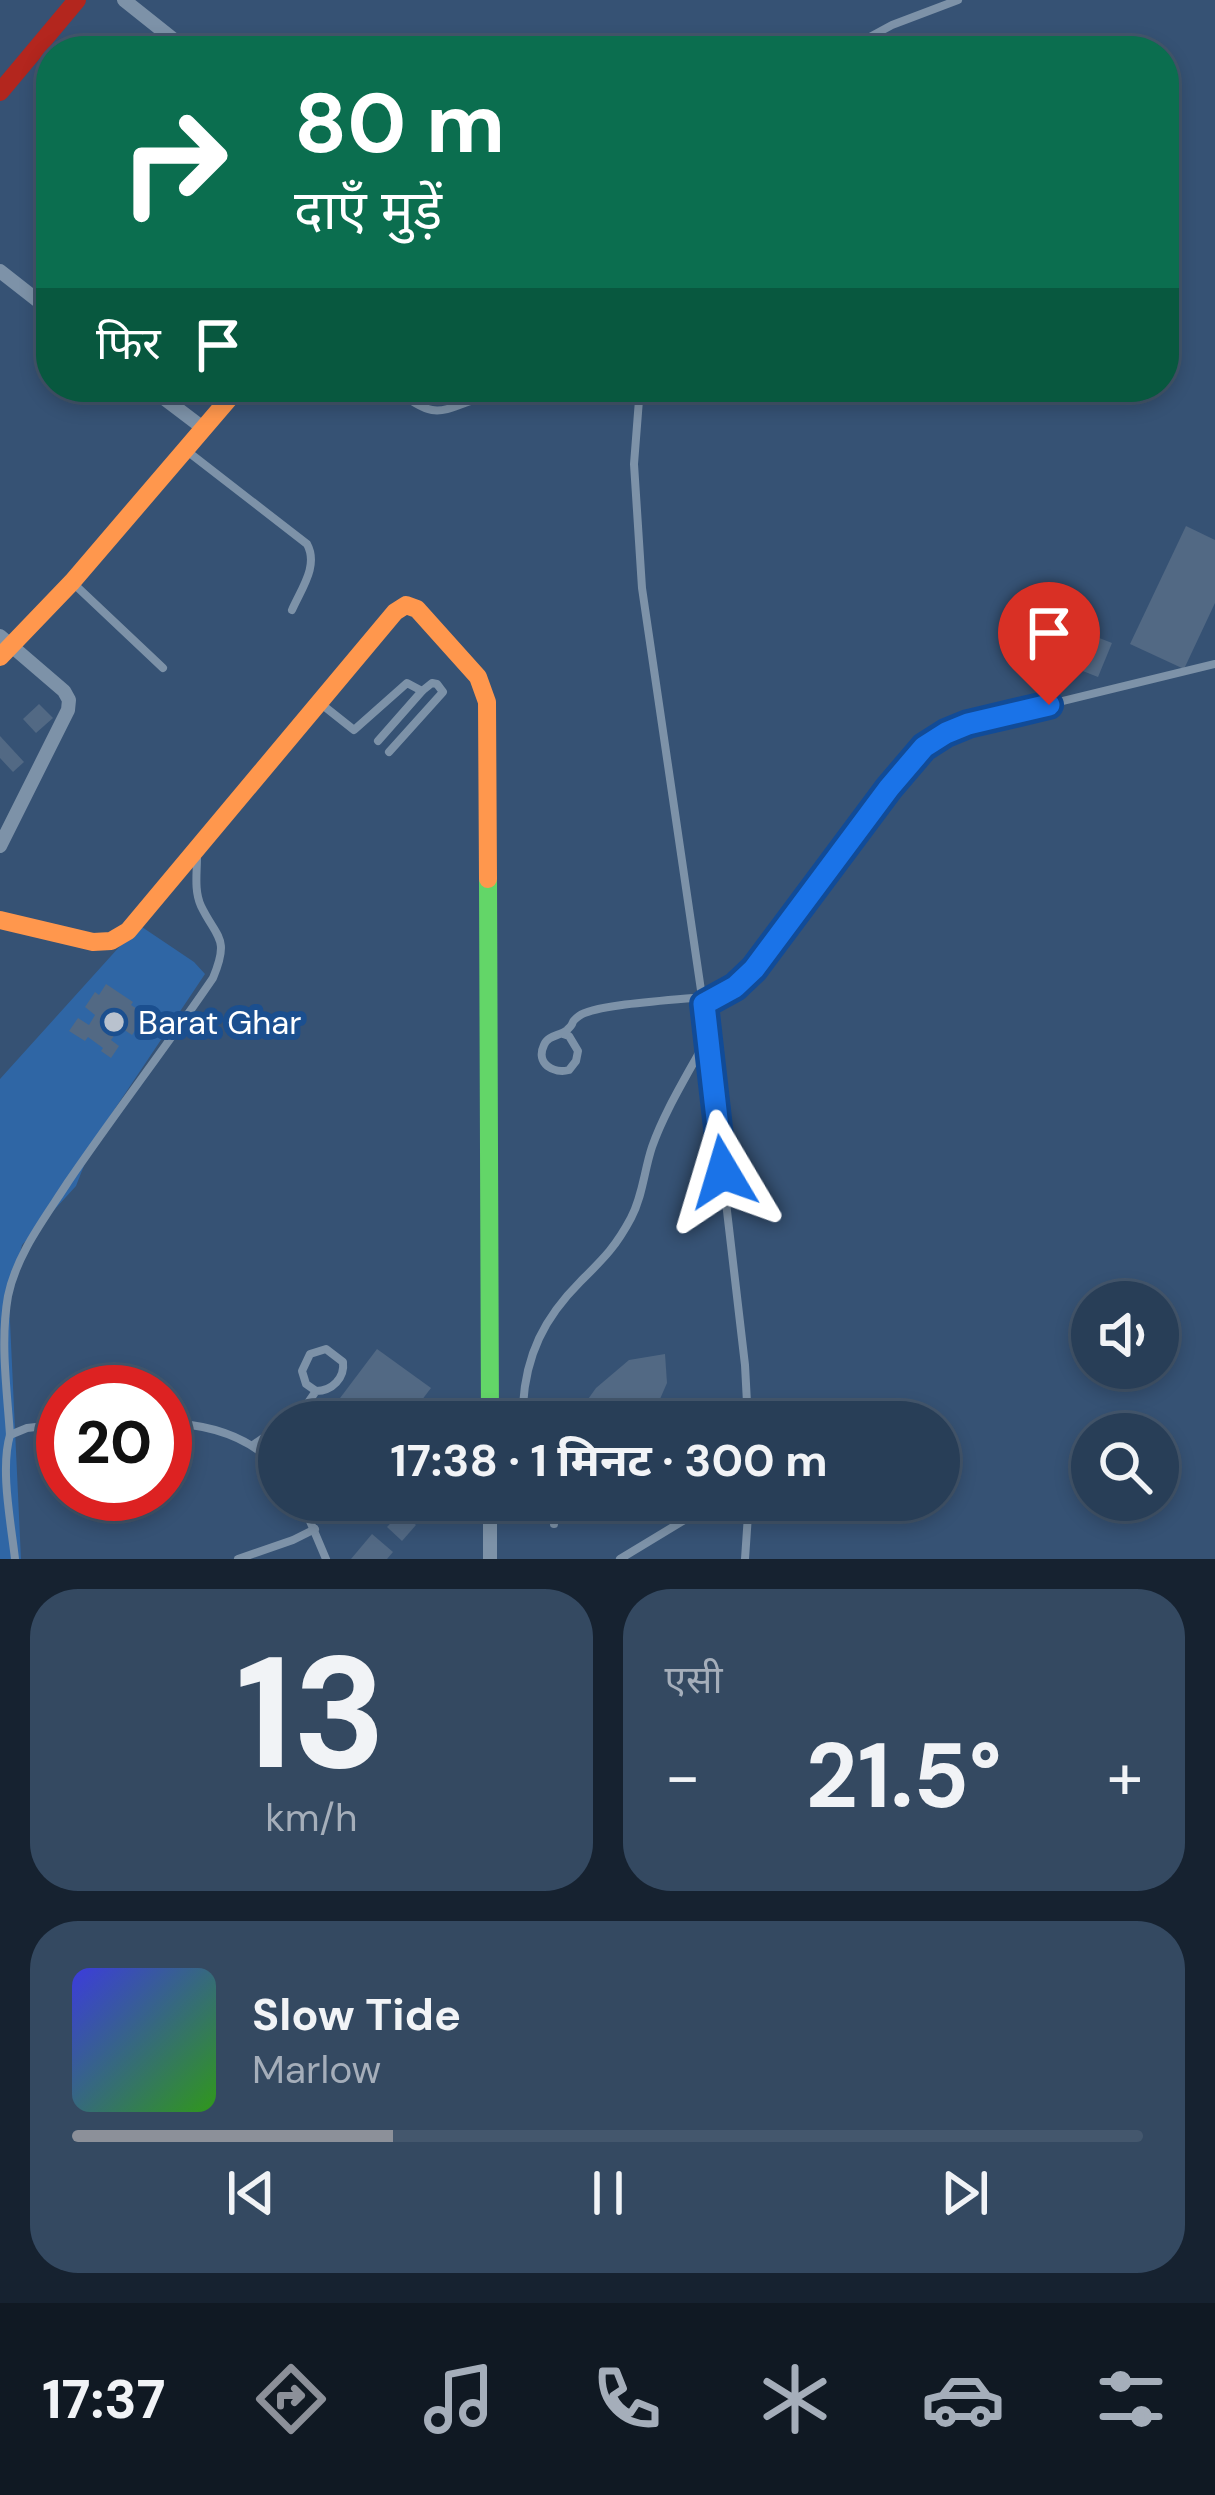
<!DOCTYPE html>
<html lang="hi">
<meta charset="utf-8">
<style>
:root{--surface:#283e57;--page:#344961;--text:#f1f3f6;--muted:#a5aeba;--line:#44576d;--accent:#8c9099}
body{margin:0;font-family:"DM Sans","Noto Sans Devanagari",sans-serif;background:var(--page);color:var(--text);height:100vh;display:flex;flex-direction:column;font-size:45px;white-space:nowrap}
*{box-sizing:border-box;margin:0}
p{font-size:39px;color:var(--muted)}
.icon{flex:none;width:66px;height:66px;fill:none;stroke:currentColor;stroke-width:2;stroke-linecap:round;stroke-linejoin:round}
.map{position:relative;height:1559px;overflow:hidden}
.drawer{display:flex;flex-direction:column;gap:30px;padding:30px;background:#162230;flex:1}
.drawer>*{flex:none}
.top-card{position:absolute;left:36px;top:36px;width:1143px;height:366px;border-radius:48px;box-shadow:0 6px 18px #0003,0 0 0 3px var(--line);background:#0b6e4f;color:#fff;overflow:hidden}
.tools{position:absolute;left:1071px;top:1281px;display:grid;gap:24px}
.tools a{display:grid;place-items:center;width:108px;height:108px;border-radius:50%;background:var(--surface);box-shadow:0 6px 18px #0003,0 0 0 3px var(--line);font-size:60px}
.speed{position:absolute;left:36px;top:1365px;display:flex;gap:24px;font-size:60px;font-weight:700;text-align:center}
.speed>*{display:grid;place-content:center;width:156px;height:156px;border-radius:50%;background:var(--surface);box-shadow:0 6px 18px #0003,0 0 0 3px var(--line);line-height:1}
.speed .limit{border:18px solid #d22;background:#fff;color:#111}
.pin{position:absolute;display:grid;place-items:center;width:102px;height:102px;color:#fff;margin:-123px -51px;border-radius:50% 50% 50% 0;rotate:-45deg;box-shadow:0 0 12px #0007}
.pin .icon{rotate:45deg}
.me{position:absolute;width:132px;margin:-66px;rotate:353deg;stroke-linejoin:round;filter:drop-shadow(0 0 9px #0008)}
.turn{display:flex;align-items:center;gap:42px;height:252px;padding:0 60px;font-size:54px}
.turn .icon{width:156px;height:156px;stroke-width:2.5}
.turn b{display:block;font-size:84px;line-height:102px}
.then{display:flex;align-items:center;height:114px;padding:0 60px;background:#0003;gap:24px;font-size:45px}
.big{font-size:90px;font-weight:700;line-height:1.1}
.drawer .widget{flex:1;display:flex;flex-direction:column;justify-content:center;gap:18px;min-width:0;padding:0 42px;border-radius:48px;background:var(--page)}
.drawer .dial{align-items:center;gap:0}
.dial b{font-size:156px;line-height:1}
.song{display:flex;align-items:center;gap:36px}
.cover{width:144px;height:144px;border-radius:18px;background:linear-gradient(135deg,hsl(240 70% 55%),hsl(110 70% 35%))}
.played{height:12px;border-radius:6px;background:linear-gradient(90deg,var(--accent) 30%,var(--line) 30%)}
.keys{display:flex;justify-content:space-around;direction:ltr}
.heat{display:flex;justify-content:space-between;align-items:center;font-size:66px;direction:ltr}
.drawer .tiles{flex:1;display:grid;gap:30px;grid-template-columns:1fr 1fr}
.widget:last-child{grid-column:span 2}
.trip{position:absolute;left:258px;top:1401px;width:702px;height:120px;border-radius:60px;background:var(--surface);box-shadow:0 6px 18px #0003,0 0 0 3px var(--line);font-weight:700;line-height:120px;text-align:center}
.menu{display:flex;height:192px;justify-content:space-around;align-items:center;background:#101923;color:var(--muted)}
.menu .icon{width:84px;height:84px}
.menu .current{color:var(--accent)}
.menu b{font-size:54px;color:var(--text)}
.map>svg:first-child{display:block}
</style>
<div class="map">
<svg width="1215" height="1559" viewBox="0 0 1215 1559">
<rect width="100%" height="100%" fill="#365274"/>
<polygon fill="#2f66a5" points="139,925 194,962 205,974 94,1140 76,1186 22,1245 9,1300 21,1559 0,1559 0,1079"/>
<g fill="#526984">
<polygon points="1186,526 1215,540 1215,603 1184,669 1130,644"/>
<polygon points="1036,617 1051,623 1043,643 1028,637"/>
<polygon points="1084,632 1112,643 1098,677 1070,666"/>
<polygon points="39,704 53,718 36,733 23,719"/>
<polygon points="0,736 24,762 13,772 0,758"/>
<polygon points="106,984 133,1002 131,1005 142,1012 136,1020 140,1023 132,1035 120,1027 111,1040 119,1046 111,1058 101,1051 103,1048 88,1037 85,1041 69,1031 78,1018 89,1025 95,1015 85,1007 95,992 99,995"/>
<polygon points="377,1349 431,1388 405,1422 322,1422"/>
<polygon points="665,1354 667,1383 650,1422 576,1422 576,1416 596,1388 629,1360"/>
<polygon points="401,1512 416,1525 402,1541 387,1527"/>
<polygon points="372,1534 393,1552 387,1559 351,1559"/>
</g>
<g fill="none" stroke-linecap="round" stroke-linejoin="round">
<g stroke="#7d92a8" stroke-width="8">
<polyline points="844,51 892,25 958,0"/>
<path d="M392 387C438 421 435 413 487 395"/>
<polyline points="640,387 634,464 642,588 702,997 745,1365 748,1422"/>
<path d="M187 451 307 544C319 566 301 589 292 610"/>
<polyline points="73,583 163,668"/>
<polyline points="320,703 354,730 407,683 422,691 432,683 437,684 443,692 389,752"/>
<polyline points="378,741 422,691"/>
<polyline points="703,1004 735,987 754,969 907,765 936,739 968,724 1215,664"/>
<path d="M563 1034 569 1036 578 1051 576 1061 569 1070C554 1074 535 1064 544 1045 548 1035 560 1036 567 1030 577 1021 568 1024 579 1016 595 1004 678 1000 702 997"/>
<path d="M286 1422 307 1404 316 1391C332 1391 345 1378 343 1362L326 1349 310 1354 302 1371 306 1384 316 1391"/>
<path d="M556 1422 552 1412 526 1408 523 1405C526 1355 544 1318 580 1282 603 1259 615 1248 631 1218 643 1195 644 1171 652 1147 665 1110 688 1074 706 1040"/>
<path d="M165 1423C208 1424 250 1436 279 1469"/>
<polyline points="10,1435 27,1428 63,1424"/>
<polyline points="253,1445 279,1427"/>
<polyline points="301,1500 326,1559"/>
<polyline points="554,1524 555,1500"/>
<path d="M15 1559C11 1523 0 1469 10 1435 7 1390 0 1341 8 1296 17 1253 45 1218 68 1182 115 1113 166 1047 213 978 230 937 217 939 201 906 194 891 197 873 197 857"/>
<polyline points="238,1559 293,1540 315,1529"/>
<polyline points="620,1559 686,1519 701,1514 749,1509"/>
<polyline points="745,1559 749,1500"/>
</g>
<g stroke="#7d92a8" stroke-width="14">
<polyline points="124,0 188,51"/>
<polyline points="0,271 51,311"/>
<polyline points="149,387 203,428"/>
<polyline points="0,636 64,691 69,700 68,710 0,846"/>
<polyline points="490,1500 490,1559"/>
</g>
<polyline stroke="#63d668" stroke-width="18" points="488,879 490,1422"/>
<g stroke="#ff974d" stroke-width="18">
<polyline points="0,657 72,582 239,387"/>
<polyline points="0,920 93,942 111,941 128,931 395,612 406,605 417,609 478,677 487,702 488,879"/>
</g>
<polyline stroke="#b3261e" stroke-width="18" points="0,92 77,0"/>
</g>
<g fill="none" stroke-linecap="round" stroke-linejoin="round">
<defs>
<polyline id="route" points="723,1172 704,1004 735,987 754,969 889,788 924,747 946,733 968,724 1049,705"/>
</defs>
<use href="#route" stroke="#114b97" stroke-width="30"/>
<use href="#route" stroke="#1a73e8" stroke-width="21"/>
</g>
<circle fill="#b9c2ce" stroke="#1b4f8f" stroke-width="4.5" cx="114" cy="1022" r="12"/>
<g text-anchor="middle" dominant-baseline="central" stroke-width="12" stroke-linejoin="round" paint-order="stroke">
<g font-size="33" fill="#fff" stroke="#1b4f8f" text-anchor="start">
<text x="138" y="1022">Barat Ghar</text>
</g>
</g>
</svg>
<div class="tools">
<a><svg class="icon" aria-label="sound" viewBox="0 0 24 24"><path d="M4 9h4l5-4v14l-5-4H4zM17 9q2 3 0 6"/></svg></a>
<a><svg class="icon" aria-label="search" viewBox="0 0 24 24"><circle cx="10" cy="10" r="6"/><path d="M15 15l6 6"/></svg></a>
</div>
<div class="speed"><div class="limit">20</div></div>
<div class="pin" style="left:1049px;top:705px;background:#d93025"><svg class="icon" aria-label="arrive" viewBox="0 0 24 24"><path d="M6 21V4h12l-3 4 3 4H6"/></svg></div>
<svg class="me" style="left:723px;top:1172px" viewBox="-20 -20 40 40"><path d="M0-17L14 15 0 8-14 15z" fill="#1a73e8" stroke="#fff" stroke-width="4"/></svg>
<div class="trip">17:38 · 1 मिनट · 300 m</div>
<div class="top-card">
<div class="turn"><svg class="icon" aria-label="right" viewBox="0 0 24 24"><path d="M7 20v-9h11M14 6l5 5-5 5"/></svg><div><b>80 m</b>दाएँ मुड़ें</div></div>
<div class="then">फिर<svg class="icon" aria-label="arrive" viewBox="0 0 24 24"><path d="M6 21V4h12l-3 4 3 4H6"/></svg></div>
</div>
</div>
<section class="drawer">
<div class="tiles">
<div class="widget dial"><b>13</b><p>km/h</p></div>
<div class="widget"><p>एसी</p>
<div class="heat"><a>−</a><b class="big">21.5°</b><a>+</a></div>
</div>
<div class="widget">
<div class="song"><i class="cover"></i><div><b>Slow Tide</b><p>Marlow</p></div></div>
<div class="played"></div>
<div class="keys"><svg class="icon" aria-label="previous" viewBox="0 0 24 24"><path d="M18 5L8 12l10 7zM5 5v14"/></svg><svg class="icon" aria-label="pause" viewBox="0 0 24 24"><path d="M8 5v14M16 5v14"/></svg><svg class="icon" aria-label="next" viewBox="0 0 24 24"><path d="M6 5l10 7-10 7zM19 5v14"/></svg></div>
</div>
</div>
</section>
<nav class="menu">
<b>17:37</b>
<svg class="icon current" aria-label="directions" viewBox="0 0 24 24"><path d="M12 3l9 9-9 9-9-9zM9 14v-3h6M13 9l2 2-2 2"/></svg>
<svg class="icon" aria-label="music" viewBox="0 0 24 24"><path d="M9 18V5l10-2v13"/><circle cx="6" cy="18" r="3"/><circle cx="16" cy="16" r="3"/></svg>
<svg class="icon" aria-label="phone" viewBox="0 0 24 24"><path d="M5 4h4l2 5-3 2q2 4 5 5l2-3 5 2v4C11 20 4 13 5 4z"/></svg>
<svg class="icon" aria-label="climate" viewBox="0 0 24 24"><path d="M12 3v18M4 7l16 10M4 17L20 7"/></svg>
<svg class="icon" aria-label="car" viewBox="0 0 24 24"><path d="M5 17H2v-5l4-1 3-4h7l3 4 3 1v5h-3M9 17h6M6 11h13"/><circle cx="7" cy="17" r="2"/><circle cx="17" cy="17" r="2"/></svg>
<svg class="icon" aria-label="filters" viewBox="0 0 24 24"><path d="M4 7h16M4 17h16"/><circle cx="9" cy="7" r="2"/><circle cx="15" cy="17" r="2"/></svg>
</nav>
